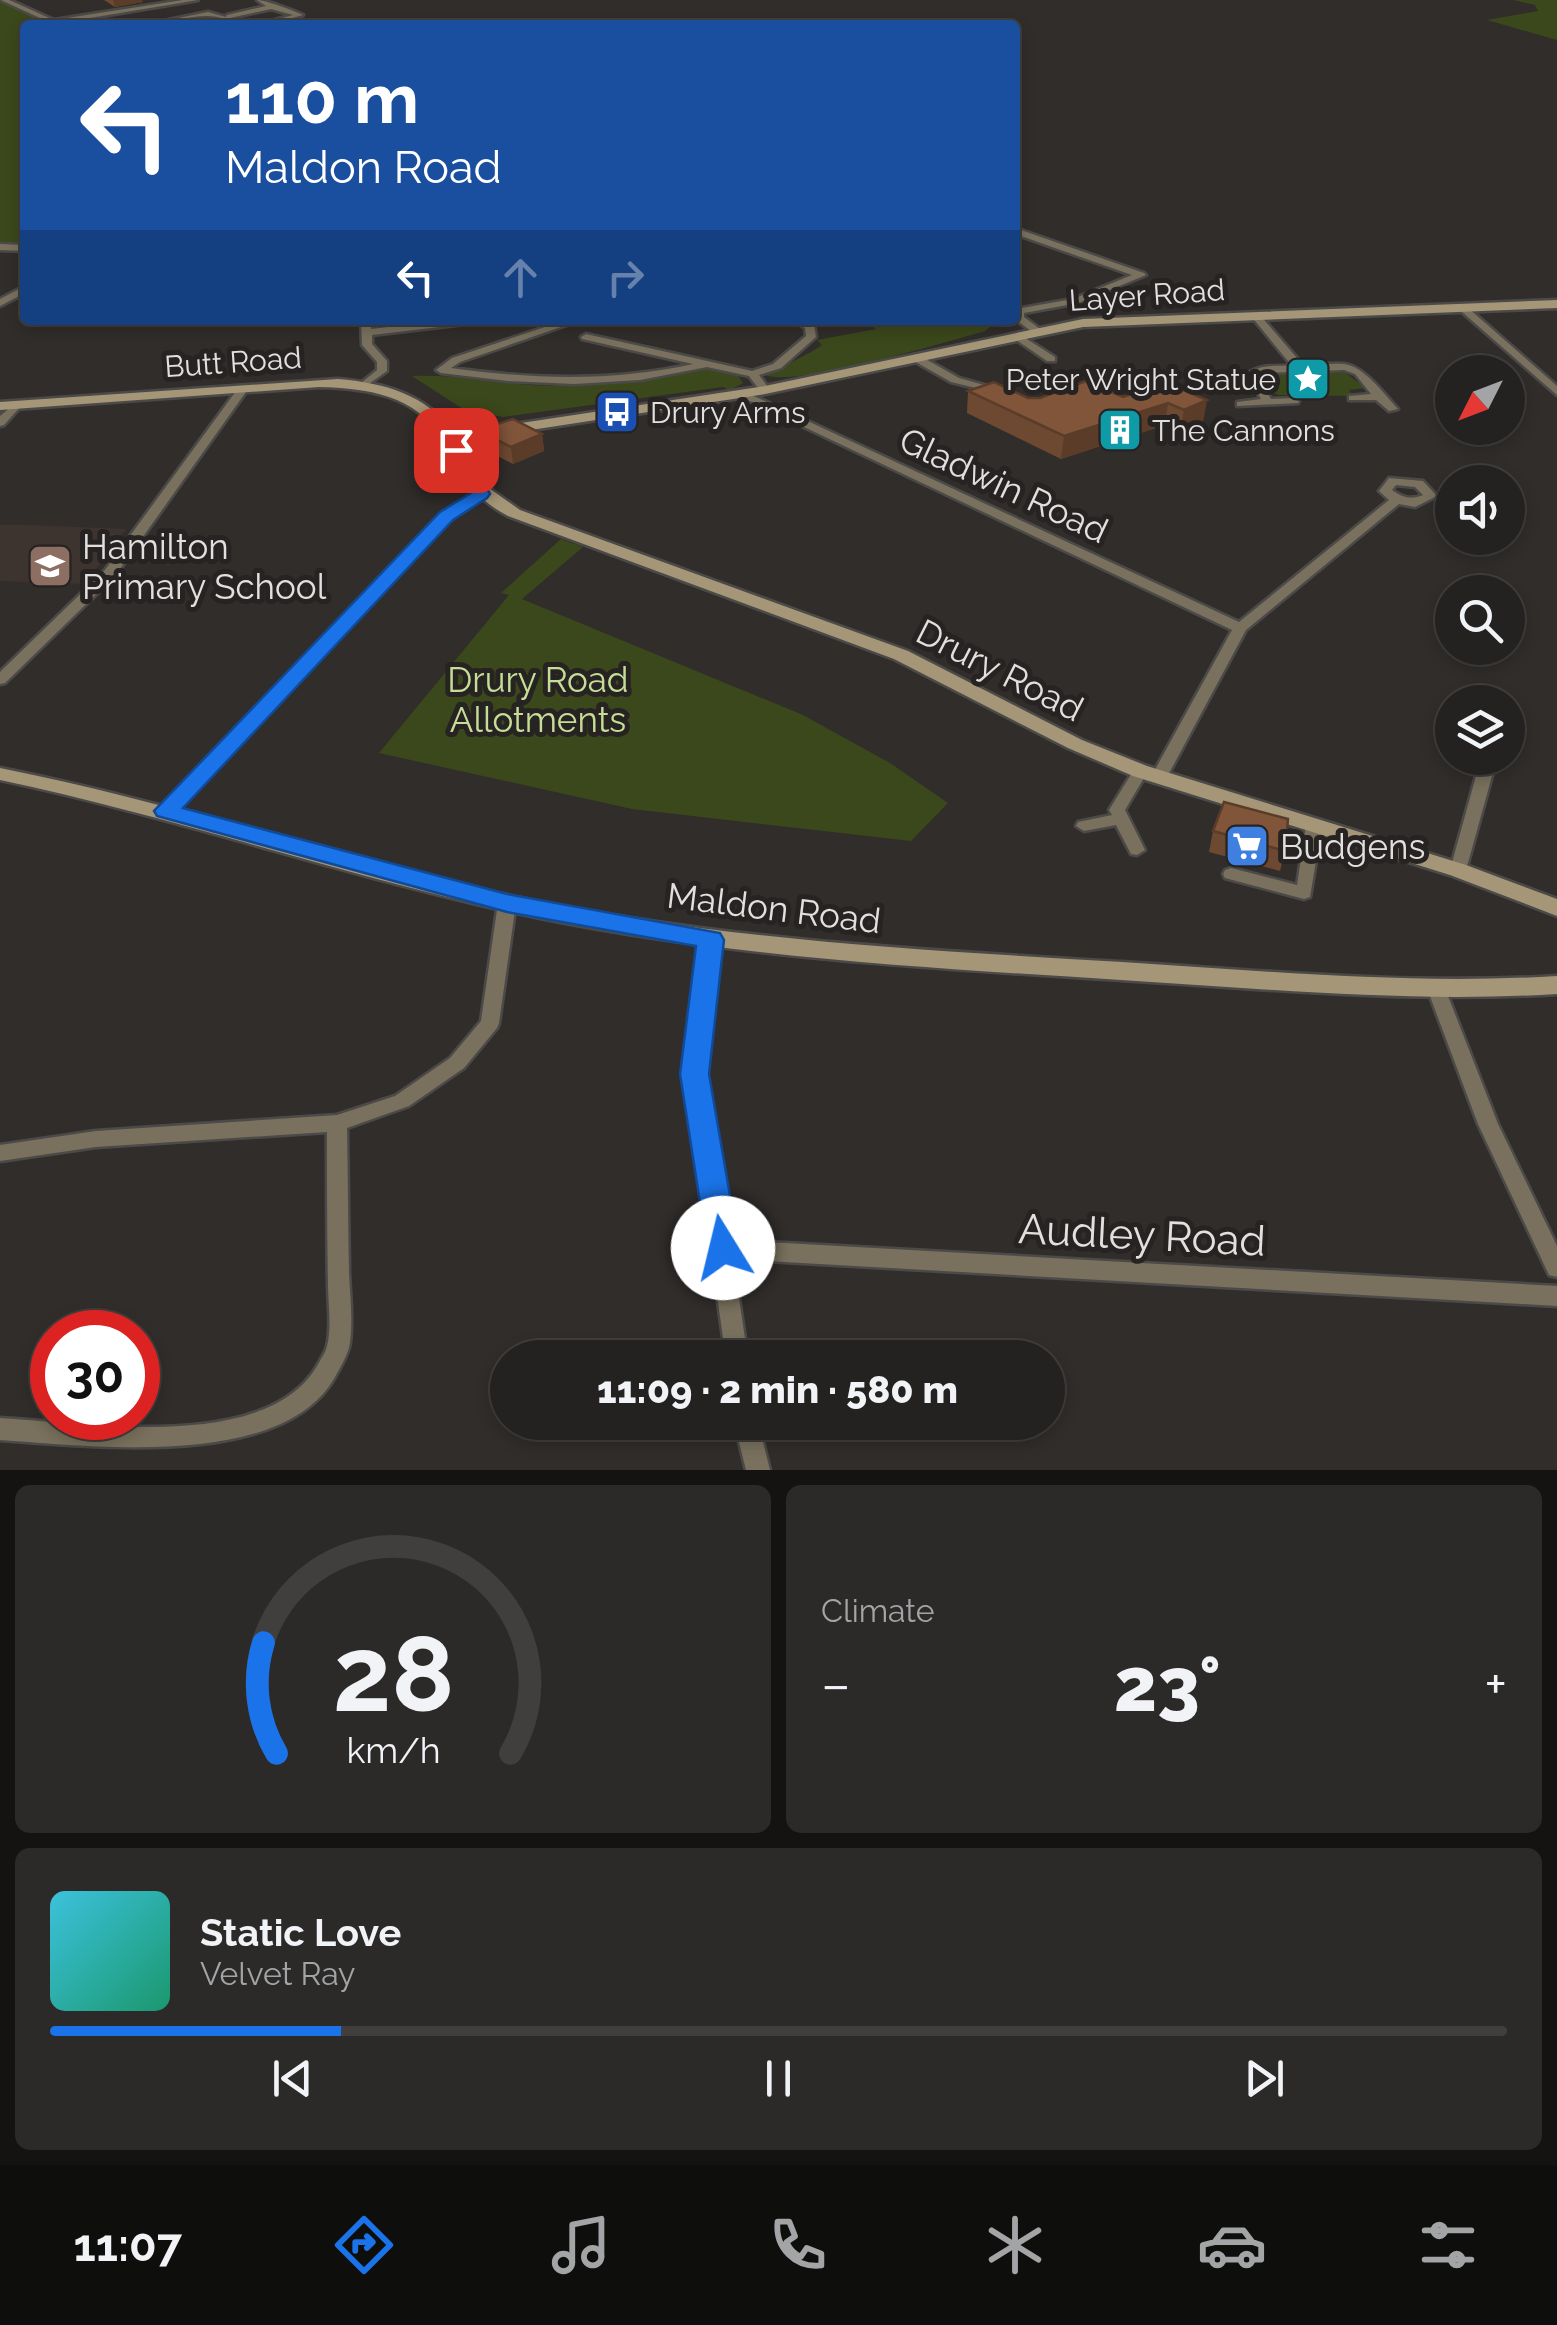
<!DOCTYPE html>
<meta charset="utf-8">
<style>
:root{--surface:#242220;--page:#2c2a29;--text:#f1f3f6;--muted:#a3a4a5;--line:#413f3e;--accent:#1a73e8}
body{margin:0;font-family:Raleway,sans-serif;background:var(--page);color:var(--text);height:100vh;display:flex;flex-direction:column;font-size:38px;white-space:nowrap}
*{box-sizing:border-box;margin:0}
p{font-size:32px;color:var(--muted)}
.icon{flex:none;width:55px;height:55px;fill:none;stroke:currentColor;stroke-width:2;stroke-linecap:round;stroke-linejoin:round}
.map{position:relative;height:1470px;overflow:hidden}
.side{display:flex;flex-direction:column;gap:15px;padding:15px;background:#141312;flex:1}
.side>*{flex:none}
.guide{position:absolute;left:20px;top:20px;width:1000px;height:305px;border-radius:10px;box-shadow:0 5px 15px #0003,0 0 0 2px var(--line);background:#1a4fa0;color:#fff;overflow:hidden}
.needle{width:65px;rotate:228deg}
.fabs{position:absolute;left:1435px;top:355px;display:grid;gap:20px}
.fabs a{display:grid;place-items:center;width:90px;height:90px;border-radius:50%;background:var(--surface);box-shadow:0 5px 15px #0003,0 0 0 2px var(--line);font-size:50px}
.speed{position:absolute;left:30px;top:1310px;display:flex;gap:20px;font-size:50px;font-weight:700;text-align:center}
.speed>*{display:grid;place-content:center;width:130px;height:130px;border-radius:50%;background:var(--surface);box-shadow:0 5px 15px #0003,0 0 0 2px var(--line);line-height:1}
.speed .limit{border:15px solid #d22;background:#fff;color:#111}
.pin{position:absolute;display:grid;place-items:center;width:85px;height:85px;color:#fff;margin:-42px;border-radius:20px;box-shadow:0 5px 15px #0006}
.me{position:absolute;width:110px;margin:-55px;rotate:351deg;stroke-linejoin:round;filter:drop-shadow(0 0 8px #0008)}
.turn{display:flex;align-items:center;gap:35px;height:210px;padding:0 40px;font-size:45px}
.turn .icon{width:130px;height:130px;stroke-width:2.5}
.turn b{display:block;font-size:70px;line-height:85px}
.lanes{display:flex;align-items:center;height:95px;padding:0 40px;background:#0003;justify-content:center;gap:50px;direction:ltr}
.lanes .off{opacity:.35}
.big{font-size:75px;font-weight:800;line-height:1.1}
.side .tile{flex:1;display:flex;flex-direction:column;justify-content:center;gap:15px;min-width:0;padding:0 35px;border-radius:15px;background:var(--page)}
.side .dial{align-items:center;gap:0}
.dial svg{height:260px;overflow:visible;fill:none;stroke:var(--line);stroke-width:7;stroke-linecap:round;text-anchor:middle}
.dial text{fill:var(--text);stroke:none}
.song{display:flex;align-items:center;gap:30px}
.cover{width:120px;height:120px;border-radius:15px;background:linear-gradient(135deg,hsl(190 70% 55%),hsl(160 70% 35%))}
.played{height:10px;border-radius:5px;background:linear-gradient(90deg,var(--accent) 20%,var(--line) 20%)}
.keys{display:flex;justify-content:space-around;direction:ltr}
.heat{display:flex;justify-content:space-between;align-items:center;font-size:55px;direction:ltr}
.side .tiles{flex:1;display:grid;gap:15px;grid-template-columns:1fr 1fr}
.tile:last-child{grid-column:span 2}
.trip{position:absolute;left:490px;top:1340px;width:575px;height:100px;border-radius:50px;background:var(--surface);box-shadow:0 5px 15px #0003,0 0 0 2px var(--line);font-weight:800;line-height:100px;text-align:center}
.dock{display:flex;height:160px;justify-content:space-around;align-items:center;background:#0e0e0d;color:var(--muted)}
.dock .icon{width:70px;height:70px}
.dock .selected{color:var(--accent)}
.dock b{font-size:45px;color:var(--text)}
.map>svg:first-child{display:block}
</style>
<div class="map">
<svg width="1557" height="1470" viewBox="0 0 1557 1470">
<rect width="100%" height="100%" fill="#302d2b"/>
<polygon fill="#3d342f" points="0,525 28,525 126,529 85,584 0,581"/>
<g fill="#3b481b">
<polygon points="1513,0 1557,0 1557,40 1487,20 1538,11 1535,5"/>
<polygon points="0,1 52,25 25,25 25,246 0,247"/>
<path d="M865 320H996L998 321 985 331C949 341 787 390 764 374 775 371 815 351 822 345L817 340 876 329Z"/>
<path d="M707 369 737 374 743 383 730 390 723 387 503 417 466 411 412 376C452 374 489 382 529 385 588 389 649 377 707 369Z"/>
<polygon points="1298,371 1299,379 1305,382 1315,379 1303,371 1346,373 1365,388 1349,390 1353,396 1279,395 1269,392 1258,377 1263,372"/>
<polygon points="561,539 583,547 522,599 803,715 890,763 948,803 911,841 632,809 379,753 509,595 501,593"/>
</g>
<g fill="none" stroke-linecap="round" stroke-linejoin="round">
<defs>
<g id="minor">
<polygon points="1,0 9,0 54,20 183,0 198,0 60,23 63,25 55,25"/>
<path d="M257 0C265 0 295 11 303 15L267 25H257L293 15 271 9 230 18 255 25C239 25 224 16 208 16 187 15 165 25 144 25L208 12 226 17 227 15 266 6Z"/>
<polygon points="1015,228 1144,273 1146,275 1078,303 1024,313 1024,317 1044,332 1035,334 1016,320 1016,309 1073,299 1132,275 1015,234"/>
<polygon points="0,244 25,245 25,251 0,250"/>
<polygon points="25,286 25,293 0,306 0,299"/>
<polygon points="1461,307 1467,307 1557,386 1557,395 1461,311"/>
<path d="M1256 313 1259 314 1303 365C1316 365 1331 363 1344 364 1364 366 1384 394 1398 409L1389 411 1376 400H1349V396L1371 394 1355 374 1344 370 1261 373 1257 376 1271 399 1294 398 1299 401 1298 403 1237 406V402L1261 399 1246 375C1259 364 1276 366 1292 366L1251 316Z"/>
<polygon points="361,320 371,320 371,329 449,320 478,320 473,323 372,335 372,344 387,361 387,371 366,386 361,383 377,370 377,362 362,345"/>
<path d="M566 320H581L460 362 451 368C532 379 613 382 693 364L582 339 581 337 586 334 752 371 773 364 806 336 805 328 793 320H805L814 325 816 337 781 368 759 375 770 390 765 393 761 392 749 376 707 367 640 380 574 384 508 381 441 373 436 370 452 358Z"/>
<polygon points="1019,334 1055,357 1055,361 1047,361 1015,339 1014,337"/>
<polygon points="914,357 922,357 959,378 1002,390 997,393 951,382 914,361"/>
<polygon points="243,386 248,389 115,576 5,683 0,684 0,672 105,570 239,387"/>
<path d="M743 391 1239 622 1389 500 1379 491 1389 478 1423 481 1437 496 1415 507 1399 504 1246 630 1167 777 1159 782 1151 777 1232 630 739 396V392ZM1396 485 1415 487 1423 495C1411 500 1403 498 1392 490Z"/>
<polygon points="17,402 22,405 4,425 0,426 0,416"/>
<polygon points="481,490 487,494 485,497 451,519 172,815 160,815 158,811 160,807 443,513"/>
<polygon points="1481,758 1497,758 1466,870 1464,874 1452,874 1450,870"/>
<polygon points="1140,766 1148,771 1125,810 1145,850 1137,855 1131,854 1116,825 1084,831 1076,826 1078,822 1112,815 1109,810 1135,768"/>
<polygon points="1314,820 1322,825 1310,897 1304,899 1225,878 1223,874 1225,870 1231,868 1297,885 1306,825"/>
<path d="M507 897 513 899 516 903 499 1023 497 1028 464 1068 409 1106 347 1128C348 1176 348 1224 349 1273 350 1295 353 1319 350 1342 349 1353 341 1366 335 1377 283 1470 92 1446 0 1440V1418C85 1423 266 1453 317 1366 320 1360 326 1352 327 1346 332 1328 328 1303 328 1284 327 1233 327 1182 327 1132L96 1147 0 1161V1145L96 1131 337 1115 395 1096 450 1058 481 1021 498 903 501 899Z"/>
<polygon points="710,934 716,936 719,940 705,1074 730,1240 1557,1286 1557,1306 733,1259 748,1358 726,1358 685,1074 701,940 704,936"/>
<polygon points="1437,984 1443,986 1446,991 1498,1124 1557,1246 1557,1277 1549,1275 1478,1124 1428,991 1431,986"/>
<polygon points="734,1422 758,1422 770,1470 746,1470"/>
</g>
<g id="secondary">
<path d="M1557 300V308L1083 327 765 394 460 441 486 486 520 510 908 651 1082 740 1147 766 1466 865 1557 899V916L1450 875 1133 776 1068 748 894 659 508 516C470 496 465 474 444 440 416 395 367 388 319 387L0 410V402L338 379C385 383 425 394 455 433L765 386 1083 319Z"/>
<path d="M0 768C171 802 337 858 507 895 709 939 916 950 1122 962 1267 971 1411 985 1557 976V994C1411 1003 1267 989 1121 980 916 967 709 956 507 911 336 873 171 816 0 780Z"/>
</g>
</defs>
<use href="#minor" stroke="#4c4a48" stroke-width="5"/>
<use href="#secondary" stroke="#4c4a48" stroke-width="5"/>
<use href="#minor" fill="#79715d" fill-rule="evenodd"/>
<use href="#secondary" fill="#a49677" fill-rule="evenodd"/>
</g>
<g fill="#6e4932">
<polygon points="104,0 142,0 143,2 115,7"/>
<polygon points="1167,383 1203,423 1180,432 1165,425 1061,459 967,413 968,391 1028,398 1123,397"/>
<polygon points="478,430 542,434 544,451 513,464 480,447"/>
<polygon points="1213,831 1285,851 1280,871 1209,852"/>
</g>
<g fill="#5a3c29">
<polygon points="113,0 142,0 143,2 115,7"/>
<polygon points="1207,400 1203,423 1180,432 1184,410"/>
<polygon points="1168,403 1165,425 1061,459 1064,436"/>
<polygon points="542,434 544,451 513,464 511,447"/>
</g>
<g fill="#80553a" stroke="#5a3c29" stroke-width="2.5">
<polygon points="1086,381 1123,397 1167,383 1207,400 1184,410 1168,403 1064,436 968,391 994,382 1028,398 1040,398"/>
<polygon points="513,419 542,434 511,447 478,430"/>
<polygon points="1224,802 1288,819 1285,851 1213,831"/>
</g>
<polygon fill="#1a73e8" stroke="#114b97" stroke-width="2.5" points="456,445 465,450 490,494 487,498 453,520 183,808 507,894 720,933 724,940 709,1074 739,1248 735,1258 723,1262 712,1258 707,1248 680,1074 696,946 507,912 157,816 154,811 440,512 471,493 448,450"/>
<defs>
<symbol id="sight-square" viewBox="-11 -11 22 22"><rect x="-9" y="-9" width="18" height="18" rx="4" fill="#0f9aa8" stroke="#262322"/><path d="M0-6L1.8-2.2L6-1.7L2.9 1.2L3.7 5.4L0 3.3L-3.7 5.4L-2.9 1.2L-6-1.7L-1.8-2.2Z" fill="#fff"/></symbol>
<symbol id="bus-square" viewBox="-11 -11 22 22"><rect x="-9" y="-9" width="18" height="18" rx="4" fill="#1a4fb4" stroke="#262322"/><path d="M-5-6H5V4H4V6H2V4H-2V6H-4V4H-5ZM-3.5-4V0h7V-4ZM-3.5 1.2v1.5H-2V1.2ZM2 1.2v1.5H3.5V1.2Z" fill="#fff"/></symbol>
<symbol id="building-square" viewBox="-11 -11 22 22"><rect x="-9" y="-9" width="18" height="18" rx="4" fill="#0f9aa8" stroke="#262322"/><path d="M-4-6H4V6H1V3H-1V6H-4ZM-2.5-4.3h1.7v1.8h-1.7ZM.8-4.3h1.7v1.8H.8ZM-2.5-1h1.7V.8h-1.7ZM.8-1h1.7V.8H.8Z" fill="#fff"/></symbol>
<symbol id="school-square" viewBox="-11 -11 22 22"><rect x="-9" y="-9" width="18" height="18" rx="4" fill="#8d6e63" stroke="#262322"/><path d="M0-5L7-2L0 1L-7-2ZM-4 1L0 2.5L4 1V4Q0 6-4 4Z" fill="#fff"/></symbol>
<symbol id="supermarket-square" viewBox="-11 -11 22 22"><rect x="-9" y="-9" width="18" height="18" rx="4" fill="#3f7fe0" stroke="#262322"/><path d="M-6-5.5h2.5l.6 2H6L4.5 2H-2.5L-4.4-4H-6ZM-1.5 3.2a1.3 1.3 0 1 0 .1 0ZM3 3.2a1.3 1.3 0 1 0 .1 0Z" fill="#fff"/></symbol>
</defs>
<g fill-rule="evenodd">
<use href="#sight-square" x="1283" y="354" width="50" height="50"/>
<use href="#bus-square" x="592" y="387" width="50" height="50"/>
<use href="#building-square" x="1095" y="405" width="50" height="50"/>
<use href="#school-square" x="25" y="541" width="50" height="50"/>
<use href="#supermarket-square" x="1222" y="821" width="50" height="50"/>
</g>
<g text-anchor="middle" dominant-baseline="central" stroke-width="10" stroke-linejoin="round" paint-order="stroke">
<g font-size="30" fill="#e2e0df" stroke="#262322">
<text transform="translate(1147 295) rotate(-4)">Layer Road</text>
<text transform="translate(233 362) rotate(-4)">Butt Road</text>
</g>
<g font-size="30" fill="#e2e0df" stroke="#262322" text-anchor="start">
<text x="1276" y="379" text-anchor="end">Peter Wright Statue</text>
<text x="650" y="412">Drury Arms</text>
<text x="1152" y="430">The Cannons</text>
</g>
<g font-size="35" fill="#e2e0df" stroke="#262322">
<text transform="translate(1004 485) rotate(25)">Gladwin Road</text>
<text transform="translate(1000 670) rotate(27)">Drury Road</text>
<text transform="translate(774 908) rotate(7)">Maldon Road</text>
</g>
<g font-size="35" fill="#e2e0df" stroke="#262322" text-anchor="start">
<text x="82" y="546">Hamilton<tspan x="82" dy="40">Primary School</tspan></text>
<text x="1280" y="846">Budgens</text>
</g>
<g font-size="35" fill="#c5dd94" stroke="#262322">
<text x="538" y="679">Drury Road<tspan x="538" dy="40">Allotments</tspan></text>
</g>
<g font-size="42" fill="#e2e0df" stroke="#262322">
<text transform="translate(1142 1235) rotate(3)">Audley Road</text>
</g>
</g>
</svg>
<div class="fabs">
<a><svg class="needle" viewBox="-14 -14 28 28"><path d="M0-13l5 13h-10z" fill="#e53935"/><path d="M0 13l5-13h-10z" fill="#a3a4a5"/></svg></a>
<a><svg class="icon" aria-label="sound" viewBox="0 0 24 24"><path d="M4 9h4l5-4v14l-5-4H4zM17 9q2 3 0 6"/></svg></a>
<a><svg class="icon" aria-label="search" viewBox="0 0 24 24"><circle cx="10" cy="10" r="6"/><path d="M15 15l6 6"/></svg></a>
<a><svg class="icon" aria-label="layers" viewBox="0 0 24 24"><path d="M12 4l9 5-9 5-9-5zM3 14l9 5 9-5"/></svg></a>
</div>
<div class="speed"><div class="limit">30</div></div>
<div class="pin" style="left:456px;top:450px;background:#d93025"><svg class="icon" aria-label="arrive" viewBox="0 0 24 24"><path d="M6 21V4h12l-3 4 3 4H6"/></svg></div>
<svg class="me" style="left:723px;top:1248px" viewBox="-20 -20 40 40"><circle r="19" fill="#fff"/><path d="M0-13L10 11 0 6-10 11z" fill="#1a73e8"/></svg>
<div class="trip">11:09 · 2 min · 580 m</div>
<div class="guide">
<div class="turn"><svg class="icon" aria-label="left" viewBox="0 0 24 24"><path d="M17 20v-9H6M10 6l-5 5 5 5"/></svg><div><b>110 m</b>Maldon Road</div></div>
<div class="lanes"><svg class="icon" aria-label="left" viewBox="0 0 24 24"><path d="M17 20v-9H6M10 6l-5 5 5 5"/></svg><svg class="icon off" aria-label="ahead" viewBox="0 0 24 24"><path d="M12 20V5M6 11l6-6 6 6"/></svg><svg class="icon off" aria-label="right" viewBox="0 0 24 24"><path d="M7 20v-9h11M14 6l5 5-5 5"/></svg></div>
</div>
</div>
<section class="side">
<div class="tiles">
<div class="tile dial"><svg viewBox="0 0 100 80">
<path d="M14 69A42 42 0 1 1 86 69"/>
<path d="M14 69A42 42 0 0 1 10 35" stroke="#1a73e8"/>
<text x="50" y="56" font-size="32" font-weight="700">28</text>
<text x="50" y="72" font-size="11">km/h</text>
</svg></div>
<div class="tile"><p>Climate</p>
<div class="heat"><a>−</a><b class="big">23°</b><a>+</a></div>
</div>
<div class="tile">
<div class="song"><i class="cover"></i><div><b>Static Love</b><p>Velvet Ray</p></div></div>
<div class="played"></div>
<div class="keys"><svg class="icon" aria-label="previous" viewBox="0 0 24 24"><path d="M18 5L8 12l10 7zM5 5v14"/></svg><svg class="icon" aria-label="pause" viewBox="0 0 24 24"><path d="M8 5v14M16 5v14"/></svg><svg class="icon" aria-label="next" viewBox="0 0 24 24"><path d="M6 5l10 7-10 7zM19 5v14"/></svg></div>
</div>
</div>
</section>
<nav class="dock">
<b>11:07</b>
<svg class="icon selected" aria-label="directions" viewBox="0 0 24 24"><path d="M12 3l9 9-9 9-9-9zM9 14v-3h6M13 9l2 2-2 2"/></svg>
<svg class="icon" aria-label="music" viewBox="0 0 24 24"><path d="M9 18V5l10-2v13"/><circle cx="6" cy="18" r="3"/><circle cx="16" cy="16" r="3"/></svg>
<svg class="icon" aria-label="phone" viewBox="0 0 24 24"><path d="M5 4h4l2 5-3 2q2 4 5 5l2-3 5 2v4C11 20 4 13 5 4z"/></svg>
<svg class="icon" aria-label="climate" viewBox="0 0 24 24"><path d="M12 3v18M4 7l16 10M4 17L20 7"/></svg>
<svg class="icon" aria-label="car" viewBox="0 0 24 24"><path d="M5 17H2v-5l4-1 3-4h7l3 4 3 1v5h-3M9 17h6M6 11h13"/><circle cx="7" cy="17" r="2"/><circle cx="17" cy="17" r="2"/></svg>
<svg class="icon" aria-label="filters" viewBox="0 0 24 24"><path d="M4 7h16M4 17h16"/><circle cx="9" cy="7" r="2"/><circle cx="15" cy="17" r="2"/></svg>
</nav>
